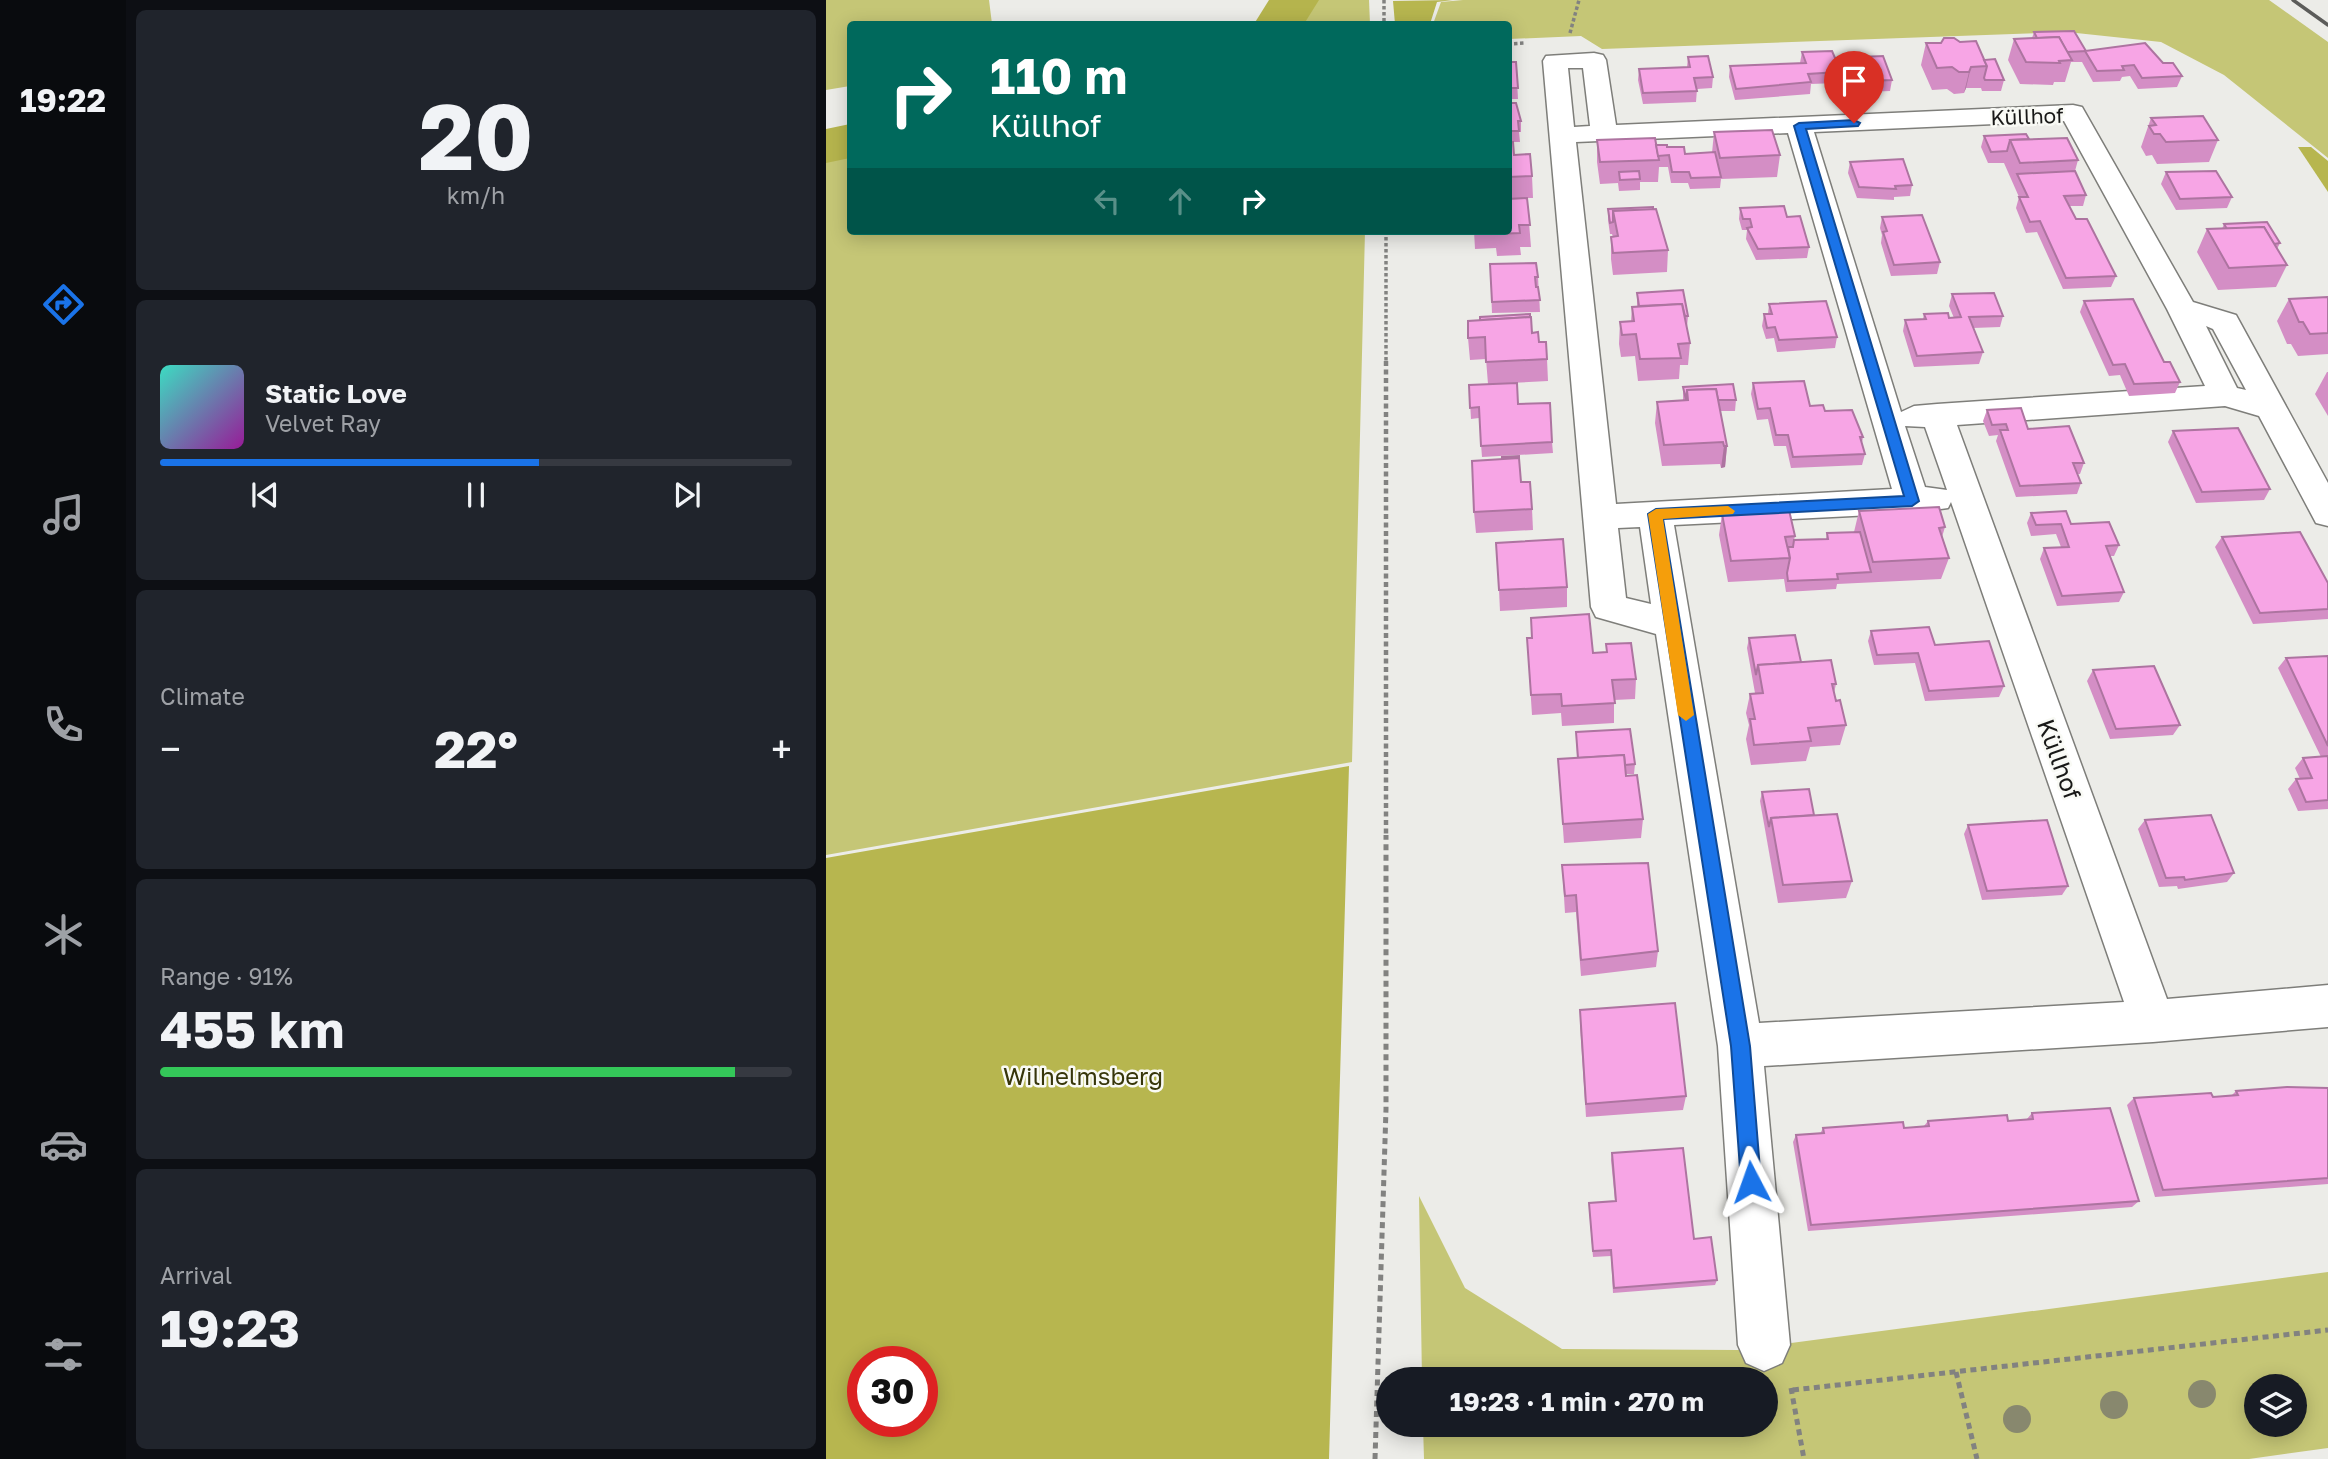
<!DOCTYPE html>
<meta charset="utf-8">
<style>
:root{--surface:#171b24;--page:#20242c;--text:#f1f3f6;--muted:#9ea1a6;--line:#363941;--accent:#1a73e8}
body{margin:0;font-family:"Golos Text",sans-serif;background:var(--page);color:var(--text);height:100vh;display:flex;flex-direction:column;font-size:26px;white-space:nowrap}
*{box-sizing:border-box;margin:0}
p{font-size:23px;color:var(--muted)}
.icon{flex:none;width:38px;height:38px;fill:none;stroke:currentColor;stroke-width:2;stroke-linecap:round;stroke-linejoin:round}
.map{position:relative;flex:1;overflow:hidden}
.side{display:flex;flex-direction:column;gap:10px;padding:10px;background:#0d0f14;width:700px}
.side>*{flex:none}
.guide{position:absolute;left:21px;top:21px;width:665px;height:214px;border-radius:7px;box-shadow:0 4px 18px #0003;background:#00695c;color:#fff;overflow:hidden}
.controls{position:absolute;left:1418px;top:1374px;display:grid;gap:14px}
.controls a{display:grid;place-items:center;width:63px;height:63px;border-radius:50%;background:var(--surface);box-shadow:0 4px 18px #0003;font-size:35px}
.speed{position:absolute;left:21px;top:1346px;display:flex;gap:14px;font-size:35px;font-weight:700;text-align:center}
.speed>*{display:grid;place-content:center;width:91px;height:91px;border-radius:50%;background:var(--surface);box-shadow:0 4px 18px #0003;line-height:1}
.speed .limit{border:10px solid #d22;background:#fff;color:#111}
.pin{position:absolute;display:grid;place-items:center;width:60px;height:60px;color:#fff;margin:-72px -30px;border-radius:50% 50% 50% 0;rotate:-45deg;box-shadow:0 0 7px #0007}
.pin .icon{rotate:45deg}
.me{position:absolute;width:77px;margin:-38px;rotate:356deg;stroke-linejoin:round;filter:drop-shadow(0 0 5px #0008)}
.turn{display:flex;align-items:center;gap:24px;height:147px;padding:0 28px;font-size:32px}
.turn .icon{width:91px;height:91px;stroke-width:2.5}
.turn b{display:block;font-size:49px;line-height:60px}
.lanes{display:flex;align-items:center;height:66px;padding:0 28px;background:#0003;justify-content:center;gap:35px;direction:ltr}
.lanes .off{opacity:.35}
.big{font-size:52px;font-weight:700;line-height:1.1}
.side .card{flex:1;display:flex;flex-direction:column;justify-content:center;gap:10px;min-width:0;padding:0 24px;border-radius:10px;background:var(--page)}
.side .dial{align-items:center;gap:0}
.dial b{font-size:91px;line-height:1}
.song{display:flex;align-items:center;gap:21px}
.cover{width:84px;height:84px;border-radius:10px;background:linear-gradient(135deg,hsl(170 70% 55%),hsl(300 70% 35%))}
.played{height:7px;border-radius:4px;background:linear-gradient(90deg,var(--accent) 60%,var(--line) 60%)}
.keys{display:flex;justify-content:space-around;direction:ltr}
.heat{display:flex;justify-content:space-between;align-items:center;font-size:38px;direction:ltr}
.charge{height:10px;border-radius:5px;background:linear-gradient(90deg,#34c759 91%,var(--line) 0)}
.trip{position:absolute;left:550px;top:1367px;width:402px;height:70px;border-radius:35px;background:var(--surface);box-shadow:0 4px 18px #0003;font-weight:700;line-height:70px;text-align:center}
main{display:flex;flex:1;min-height:0}
.tabs{display:flex;flex-direction:column;width:126px;justify-content:space-around;align-items:center;background:#090b0e;color:var(--muted)}
.tabs .icon{width:49px;height:49px}
.tabs .active{color:var(--accent)}
.tabs b{font-size:32px;color:var(--text)}
.map>svg:first-child{display:block}
</style>
<main>
<nav class="tabs">
<b>19:22</b>
<svg class="icon active" aria-label="directions" viewBox="0 0 24 24"><path d="M12 3l9 9-9 9-9-9zM9 14v-3h6M13 9l2 2-2 2"/></svg>
<svg class="icon" aria-label="music" viewBox="0 0 24 24"><path d="M9 18V5l10-2v13"/><circle cx="6" cy="18" r="3"/><circle cx="16" cy="16" r="3"/></svg>
<svg class="icon" aria-label="phone" viewBox="0 0 24 24"><path d="M5 4h4l2 5-3 2q2 4 5 5l2-3 5 2v4C11 20 4 13 5 4z"/></svg>
<svg class="icon" aria-label="climate" viewBox="0 0 24 24"><path d="M12 3v18M4 7l16 10M4 17L20 7"/></svg>
<svg class="icon" aria-label="car" viewBox="0 0 24 24"><path d="M5 17H2v-5l4-1 3-4h7l3 4 3 1v5h-3M9 17h6M6 11h13"/><circle cx="7" cy="17" r="2"/><circle cx="17" cy="17" r="2"/></svg>
<svg class="icon" aria-label="filters" viewBox="0 0 24 24"><path d="M4 7h16M4 17h16"/><circle cx="9" cy="7" r="2"/><circle cx="15" cy="17" r="2"/></svg>
</nav>
<section class="side">
<div class="card dial"><b>20</b><p>km/h</p></div>
<div class="card">
<div class="song"><i class="cover"></i><div><b>Static Love</b><p>Velvet Ray</p></div></div>
<div class="played"></div>
<div class="keys"><svg class="icon" aria-label="previous" viewBox="0 0 24 24"><path d="M18 5L8 12l10 7zM5 5v14"/></svg><svg class="icon" aria-label="pause" viewBox="0 0 24 24"><path d="M8 5v14M16 5v14"/></svg><svg class="icon" aria-label="next" viewBox="0 0 24 24"><path d="M6 5l10 7-10 7zM19 5v14"/></svg></div>
</div>
<div class="card"><p>Climate</p>
<div class="heat"><a>−</a><b class="big">22°</b><a>+</a></div>
</div>
<div class="card"><p>Range · 91%</p><b class="big">455 km</b><div class="charge"></div></div>
<div class="card"><p>Arrival</p><b class="big">19:23</b></div>
</section>
<div class="map">
<svg width="1502" height="1459" viewBox="0 0 1502 1459">
<rect width="100%" height="100%" fill="#ecece8"/>
<g fill="#c5c676" fill-rule="evenodd">
<polygon points="0,0 163,0 166,24 24,24 24,86 0,90"/>
<polygon points="483,0 543,0 544,24 467,24"/>
<polygon points="637,0 1443,0 1502,42 1502,158 1398,75 1335,42 1241,32 776,49 755,36 683,39 682,24 607,24 615,2"/>
<polygon points="24,150 24,231 539,231 526,762 0,855 0,155"/>
<path d="M593 1196 639 1288 736 1349 912 1350 1502 1272V1448L1423 1459H598L597 1425 940 1424V1379H596ZM1430 1386H1468V1424H1430Z"/>
</g>
<g fill="#b7b64f" fill-rule="evenodd">
<polygon points="627,0 611,2 604,24 569,24 567,1"/>
<polygon points="1472,147 1485,147 1502,161 1502,192"/>
<path d="M523 766 503 1459H0V858ZM37 1362H96V1421H37Z"/>
</g>
<g fill="none" stroke-linecap="round" stroke-linejoin="round">
<g fill="#b5b44d" fill-rule="evenodd">
<polygon points="443,0 493,0 478,24 428,24"/>
<polygon points="24,124 24,158 0,163 0,129"/>
</g>
<defs>
<path id="street" d="M768 53 777 55 780 60 790 125 1247 105 1256 107 1367 302 1410 315 1502 483V526L1490 523 1433 416 1399 406 1131 425 1341 999 1502 985V1027L1327 1042 938 1066 964 1345 956 1363 938 1371 920 1363 912 1345 892 1046 830 634 770 617 765 607 717 61 720 56ZM742 68H757L764 126 748 127ZM1238 121 1341 309 1379 386 1111 404 1088 406 1075 412 988 132ZM962 133 1066 489 790 504 750 142ZM1380 326 1387 329 1420 390 1411 388ZM1079 426 1099 427 1121 490 1099 487ZM1125 502 1298 1002 933 1023 848 525 1086 513 1122 508ZM814 527 825 604 800 598 792 528Z"/>
</defs>
<use href="#street" stroke="#7e7e7a" stroke-width="3"/>
<g stroke="#828280" stroke-width="3.5" stroke-dasharray="3.5 2.5" stroke-linecap="butt">
<polyline points="558,0 558,24"/>
<polyline points="744,33 753,0"/>
<polyline points="682,44 699,43"/>
<polyline points="560,231 560,363"/>
</g>
<polyline stroke="#828280" stroke-width="4.5" stroke-dasharray="5 3.5" stroke-linecap="butt" points="560,361 560,837"/>
<g stroke="#828280" stroke-width="5" stroke-dasharray="6 4.5" stroke-linecap="butt">
<polyline points="1130,1372 1151,1459"/>
<polyline points="965,1388 978,1459"/>
<polyline points="967,1390 1502,1330"/>
<polyline points="549,1459 560,1109 560,835"/>
</g>
<use href="#street" fill="#fff" fill-rule="evenodd"/>
<polyline stroke="#5c5c5a" stroke-width="3.5" points="1467,0 1502,25"/>
</g>
<g fill="#88886e">
<circle cx="1376" cy="1394" r="14"/>
<circle cx="1288" cy="1405" r="14"/>
<circle cx="1191" cy="1419" r="14"/>
</g>
<g fill="#d48ec5">
<polygon points="1208,32 1260,51 1337,63 1356,76 1351,87 1312,89 1304,76 1296,77 1294,81 1267,82 1256,62 1245,62 1239,82 1228,82 1227,85 1194,84 1182,60 1188,39 1206,38"/>
<polygon points="1100,43 1158,60 1178,80 1175,91 1156,91 1155,88 1140,88 1138,93 1128,94 1121,89 1106,90 1095,65"/>
<polygon points="976,52 1009,58 1066,80 1064,91 1014,93 1010,83 985,84 984,94 909,100 903,77 904,66 974,63"/>
<polygon points="862,57 887,77 886,88 871,89 870,102 817,104 812,80 813,69 861,67"/>
<polygon points="682,62 690,62 692,99 682,99"/>
<polygon points="682,103 695,121 695,132 693,132 694,142 687,142 688,155 706,176 707,198 701,198 705,247 694,247 695,255 671,256 670,248 649,249 648,231 682,231"/>
<polygon points="1325,118 1392,140 1383,162 1331,164 1326,155 1320,156 1315,147"/>
<polygon points="888,132 954,155 951,177 895,179 894,188 864,189 862,183 845,183 842,167 833,167 832,182 814,182 814,190 793,191 792,183 774,184 771,162 771,140 830,145 841,147 859,154 886,153"/>
<polygon points="1158,136 1203,139 1252,160 1249,171 1260,195 1257,206 1243,206 1250,219 1290,276 1285,287 1237,289 1211,232 1200,233 1190,208 1193,197 1178,163 1162,163 1155,147"/>
<polygon points="1024,162 1086,185 1084,196 1068,197 1068,200 1031,198 1022,173"/>
<polygon points="1340,172 1406,197 1401,208 1350,210 1335,184"/>
<polygon points="914,208 961,217 983,247 981,258 930,260 920,239 921,230 916,230 913,219"/>
<polygon points="782,209 842,250 841,272 787,275 785,259 785,237 787,237 786,234 784,234 782,220"/>
<polygon points="1056,217 1114,262 1111,274 1065,276 1055,243 1056,235 1054,228"/>
<polygon points="1398,224 1454,243 1451,249 1461,265 1450,287 1392,290 1371,252 1381,229 1396,229"/>
<polygon points="664,264 712,277 714,312 666,313"/>
<polygon points="811,293 862,316 861,327 864,343 862,365 854,365 853,379 812,381 809,356 795,357 793,344 794,322 805,321 806,307 811,306"/>
<polygon points="1126,294 1177,316 1174,327 1147,328 1157,352 1153,364 1088,367 1077,331 1079,320 1097,319 1098,314 1128,318 1123,306"/>
<polygon points="1502,297 1502,354 1472,356 1465,344 1461,344 1451,321 1463,299"/>
<polygon points="1258,301 1338,362 1354,382 1349,393 1303,396 1294,375 1283,376 1254,312"/>
<polygon points="943,304 1011,337 1009,348 951,352 948,338 940,339 936,326 938,314 942,314"/>
<polygon points="706,333 713,342 721,359 722,381 683,383 692,404 726,442 727,453 656,457 653,418 645,419 643,385 662,384 660,359 644,360 642,338"/>
<polygon points="1501,372 1502,372 1502,416 1489,394"/>
<polygon points="927,383 999,411 1037,437 1036,443 1039,454 1036,465 965,468 960,446 948,446 942,419 931,420 925,394"/>
<polygon points="857,387 910,400 909,411 894,411 901,446 899,467 895,468 894,464 836,466 829,423 831,402 857,400"/>
<polygon points="1161,410 1202,429 1258,463 1254,474 1251,474 1255,483 1251,494 1190,497 1170,441 1172,435 1163,436 1157,421"/>
<polygon points="1347,431 1444,489 1438,500 1370,503 1342,442"/>
<polygon points="695,482 706,509 707,530 650,533 648,512"/>
<polygon points="1033,511 1119,527 1116,537 1123,558 1115,579 1011,584 1010,589 960,592 958,579 902,582 893,535 896,514 969,536 968,540 1000,539 1001,533 1028,532"/>
<polygon points="1205,513 1245,524 1293,545 1288,556 1284,556 1298,592 1293,602 1231,606 1214,559 1218,548 1235,547 1230,534 1205,536 1201,523"/>
<polygon points="1396,537 1502,583 1502,619 1427,624 1389,547"/>
<polygon points="741,587 741,607 674,611 673,590"/>
<polygon points="1045,631 1109,645 1178,686 1173,697 1099,701 1089,663 1048,665 1042,641"/>
<polygon points="701,638 767,653 780,652 780,644 810,679 809,699 788,700 788,723 736,726 735,713 706,715"/>
<polygon points="923,638 975,662 1010,684 1008,693 1010,701 1020,725 1014,745 984,747 980,761 925,765 920,739 923,725 920,713 924,694 929,693 921,648"/>
<polygon points="1502,656 1502,809 1472,811 1462,789 1470,779 1474,779 1469,768 1477,758 1495,757 1452,668 1460,658"/>
<polygon points="1267,670 1354,725 1347,735 1284,739 1261,681"/>
<polygon points="750,732 809,764 808,774 800,774 817,819 815,838 738,843 732,759 751,758"/>
<polygon points="936,792 988,815 1026,881 1020,898 952,903 934,801"/>
<polygon points="1319,820 1408,873 1401,882 1352,889 1351,886 1333,887 1312,829"/>
<polygon points="1142,825 1242,886 1236,895 1156,900 1138,834"/>
<polygon points="736,865 832,951 830,967 755,976 750,912 739,913"/>
<polygon points="754,1010 860,1096 857,1110 760,1117 754,1025"/>
<polygon points="1502,1088 1502,1184 1329,1197 1301,1105 1308,1098 1387,1097 1405,1096 1410,1091"/>
<polygon points="1206,1113 1313,1201 1306,1207 982,1231 967,1142 970,1135 994,1134 997,1128 1078,1128 1098,1126 1102,1121 1182,1121 1201,1119"/>
<polygon points="786,1153 868,1239 891,1280 889,1285 787,1293 785,1256 767,1257 763,1209 763,1203 789,1201 785,1160"/>
</g>
<g fill="#ad74a0">
<polygon points="1145,67 1140,88 1138,93 1143,72"/>
<polygon points="898,446 901,446 899,467 895,468"/>
</g>
<g fill="#f7a5e5" stroke="#ad74a0" stroke-width="2">
<polygon points="1248,31 1260,51 1241,52 1233,37 1211,38 1208,32"/>
<polygon points="1233,37 1246,60 1233,61 1234,63 1200,62 1188,39"/>
<polygon points="1118,38 1128,38 1134,42 1150,41 1161,66 1145,67 1143,72 1133,72 1126,67 1111,68 1100,43 1115,43"/>
<polygon points="1319,43 1337,63 1347,63 1356,76 1316,78 1308,65 1296,66 1298,70 1271,71 1259,51"/>
<polygon points="1006,51 1009,58 1057,56 1066,80 1016,82 1012,72 982,74 985,82 910,89 904,66 980,63 976,52"/>
<polygon points="882,56 887,77 868,78 871,91 817,93 813,69 864,67 862,57"/>
<polygon points="1169,59 1178,80 1159,80 1158,78 1161,66 1158,60"/>
<polygon points="682,62 690,62 692,88 682,88"/>
<polygon points="682,103 690,103 695,121 692,121 693,131 682,131"/>
<polygon points="1377,116 1392,140 1340,142 1334,134 1328,134 1323,126 1330,125 1325,118"/>
<polygon points="946,130 954,155 894,158 888,132"/>
<polygon points="1200,134 1203,139 1184,140 1181,151 1165,152 1158,136"/>
<polygon points="829,138 833,160 774,162 771,140"/>
<polygon points="1241,138 1252,160 1194,163 1184,140"/>
<polygon points="682,142 687,142 688,155 704,154 706,176 682,177"/>
<polygon points="830,145 841,145 841,147 858,147 859,154 889,152 895,177 865,178 863,172 846,172 843,155 832,156"/>
<polygon points="1077,159 1086,185 1069,186 1070,189 1033,187 1024,162"/>
<polygon points="813,171 814,179 794,180 793,172"/>
<polygon points="1249,171 1260,195 1238,196 1250,219 1261,219 1290,276 1240,278 1214,221 1204,222 1193,197 1202,197 1191,174"/>
<polygon points="1390,171 1406,197 1354,199 1340,172"/>
<polygon points="701,198 704,225 693,225 694,233 669,234 669,231 682,231 682,199"/>
<polygon points="958,206 961,217 974,216 983,247 932,249 921,228 926,227 924,219 917,219 914,208"/>
<polygon points="827,207 827,210 787,211 787,222 784,223 782,209"/>
<polygon points="830,209 842,250 787,253 785,237 792,236 787,211"/>
<polygon points="1096,215 1114,262 1068,265 1057,232 1061,231 1056,217"/>
<polygon points="1441,222 1454,243 1448,244 1438,227 1401,229 1398,224"/>
<polygon points="1438,227 1461,265 1403,268 1381,229"/>
<polygon points="710,263 712,277 709,277 710,287 712,287 714,300 666,302 664,264"/>
<polygon points="857,290 862,316 859,316 856,304 813,306 811,293"/>
<polygon points="1168,293 1177,316 1143,317 1157,352 1091,356 1079,320 1100,319 1098,314 1122,313 1123,318 1135,317 1126,294"/>
<polygon points="1502,297 1502,333 1484,334 1477,322 1473,322 1463,299"/>
<polygon points="1307,299 1338,362 1344,362 1354,382 1308,384 1299,364 1287,365 1258,301"/>
<polygon points="1000,301 1011,337 953,340 949,327 941,328 938,314 946,314 943,304"/>
<polygon points="856,304 864,343 852,344 855,358 814,359 810,334 796,335 794,322 808,321 806,307"/>
<polygon points="704,314 704,317 654,320 654,317"/>
<polygon points="705,317 706,333 712,332 713,342 720,342 721,359 660,362 659,337 642,338 642,321"/>
<polygon points="978,381 984,406 997,405 999,411 1026,410 1037,437 1034,437 1039,454 967,457 962,435 950,435 944,408 932,409 927,383"/>
<polygon points="691,383 692,404 724,403 726,442 655,446 653,407 644,408 643,385"/>
<polygon points="907,384 910,400 892,400 890,389 861,390 860,400 857,387"/>
<polygon points="890,389 901,446 898,446 897,442 838,445 831,402 862,400 861,390"/>
<polygon points="1195,408 1202,429 1243,426 1258,463 1247,463 1255,483 1194,486 1174,430 1182,430 1180,424 1166,425 1161,410"/>
<polygon points="1412,428 1444,489 1376,492 1347,431"/>
<polygon points="693,456 693,463 693,458 676,459 676,457"/>
<polygon points="693,458 695,482 704,482 706,509 648,512 646,461"/>
<polygon points="1113,507 1119,527 1113,528 1123,558 1047,562 1033,511"/>
<polygon points="963,510 969,536 959,537 964,558 905,561 896,514"/>
<polygon points="1240,511 1245,524 1283,522 1293,545 1280,546 1298,592 1236,596 1218,548 1243,547 1235,524 1210,525 1205,513"/>
<polygon points="1034,532 1045,572 1011,574 1012,579 962,581 961,573 964,558 962,547 967,547 968,540 1002,539 1001,533"/>
<polygon points="1474,532 1502,583 1502,609 1434,613 1396,537"/>
<polygon points="737,539 741,587 673,590 670,543"/>
<polygon points="763,614 767,653 781,652 780,644 805,643 810,679 786,680 789,703 736,706 735,694 705,695 701,638 706,638 705,618"/>
<polygon points="1103,627 1109,645 1163,641 1178,686 1103,691 1092,653 1051,655 1045,631"/>
<polygon points="969,635 975,662 932,665 930,675 923,638"/>
<polygon points="1502,656 1502,746 1460,658"/>
<polygon points="1005,660 1010,684 1006,684 1010,701 1014,700 1020,725 982,728 985,741 928,745 924,719 929,719 924,694 937,693 932,665"/>
<polygon points="1328,666 1354,725 1290,729 1267,670"/>
<polygon points="804,729 809,764 799,765 798,755 752,758 750,732"/>
<polygon points="798,755 800,776 811,775 817,819 737,824 732,759"/>
<polygon points="1502,756 1502,800 1480,802 1470,779 1486,778 1477,758"/>
<polygon points="983,789 988,815 945,818 943,827 936,792"/>
<polygon points="1011,814 1026,881 957,885 945,818"/>
<polygon points="1385,815 1408,873 1359,880 1358,877 1340,878 1319,820"/>
<polygon points="1221,820 1242,886 1161,891 1142,825"/>
<polygon points="822,863 832,951 755,960 750,895 739,896 736,865"/>
<polygon points="849,1003 860,1096 760,1104 754,1010"/>
<polygon points="1461,1087 1502,1088 1502,1178 1337,1190 1308,1098 1385,1093 1387,1097 1412,1095 1410,1091"/>
<polygon points="1284,1108 1313,1201 985,1225 970,1135 998,1133 997,1128 1077,1122 1078,1128 1103,1126 1102,1121 1181,1115 1182,1121 1207,1119 1206,1113"/>
<polygon points="857,1148 868,1239 885,1237 891,1280 788,1288 785,1250 767,1251 763,1203 790,1201 786,1153"/>
</g>
<polygon fill="#1a73e8" stroke="#114b97" stroke-width="2" points="1028,120 1034,123 1032,126 980,129 1093,501 1086,506 837,519 924,1046 935,1182 932,1189 925,1192 918,1189 915,1182 905,1046 822,514 830,509 1078,496 968,126 973,123"/>
<polygon fill="#f59e0b" points="902,506 909,511 907,514 837,519 868,715 860,721 852,715 822,514 830,509"/>
<g text-anchor="middle" dominant-baseline="central" stroke-width="5" stroke-linejoin="round" paint-order="stroke">
<g font-size="21" fill="#181817" stroke="#f9faf5">
<text transform="translate(1201 116) rotate(-2)">Küllhof</text>
</g>
<g font-size="24" fill="#181817" stroke="#f9faf5">
<text transform="translate(1234 759) rotate(70)">Küllhof</text>
</g>
<g font-size="24" fill="#37360a" stroke="#f9faf5">
<text x="257" y="1075">Wilhelmsberg</text>
</g>
</g>
</svg>
<div class="controls">
<a><svg class="icon" aria-label="layers" viewBox="0 0 24 24"><path d="M12 4l9 5-9 5-9-5zM3 14l9 5 9-5"/></svg></a>
</div>
<div class="speed"><div class="limit">30</div></div>
<div class="pin" style="left:1028px;top:123px;background:#d93025"><svg class="icon" aria-label="arrive" viewBox="0 0 24 24"><path d="M6 21V4h12l-3 4 3 4H6"/></svg></div>
<svg class="me" style="left:925px;top:1182px" viewBox="-20 -20 40 40"><path d="M0-17L14 15 0 8-14 15z" fill="#1a73e8" stroke="#fff" stroke-width="4"/></svg>
<div class="trip">19:23 · 1 min · 270 m</div>
<div class="guide">
<div class="turn"><svg class="icon" aria-label="right" viewBox="0 0 24 24"><path d="M7 20v-9h11M14 6l5 5-5 5"/></svg><div><b>110 m</b>Küllhof</div></div>
<div class="lanes"><svg class="icon off" aria-label="left" viewBox="0 0 24 24"><path d="M17 20v-9H6M10 6l-5 5 5 5"/></svg><svg class="icon off" aria-label="ahead" viewBox="0 0 24 24"><path d="M12 20V5M6 11l6-6 6 6"/></svg><svg class="icon" aria-label="right" viewBox="0 0 24 24"><path d="M7 20v-9h11M14 6l5 5-5 5"/></svg></div>
</div>
</div>
</main>
